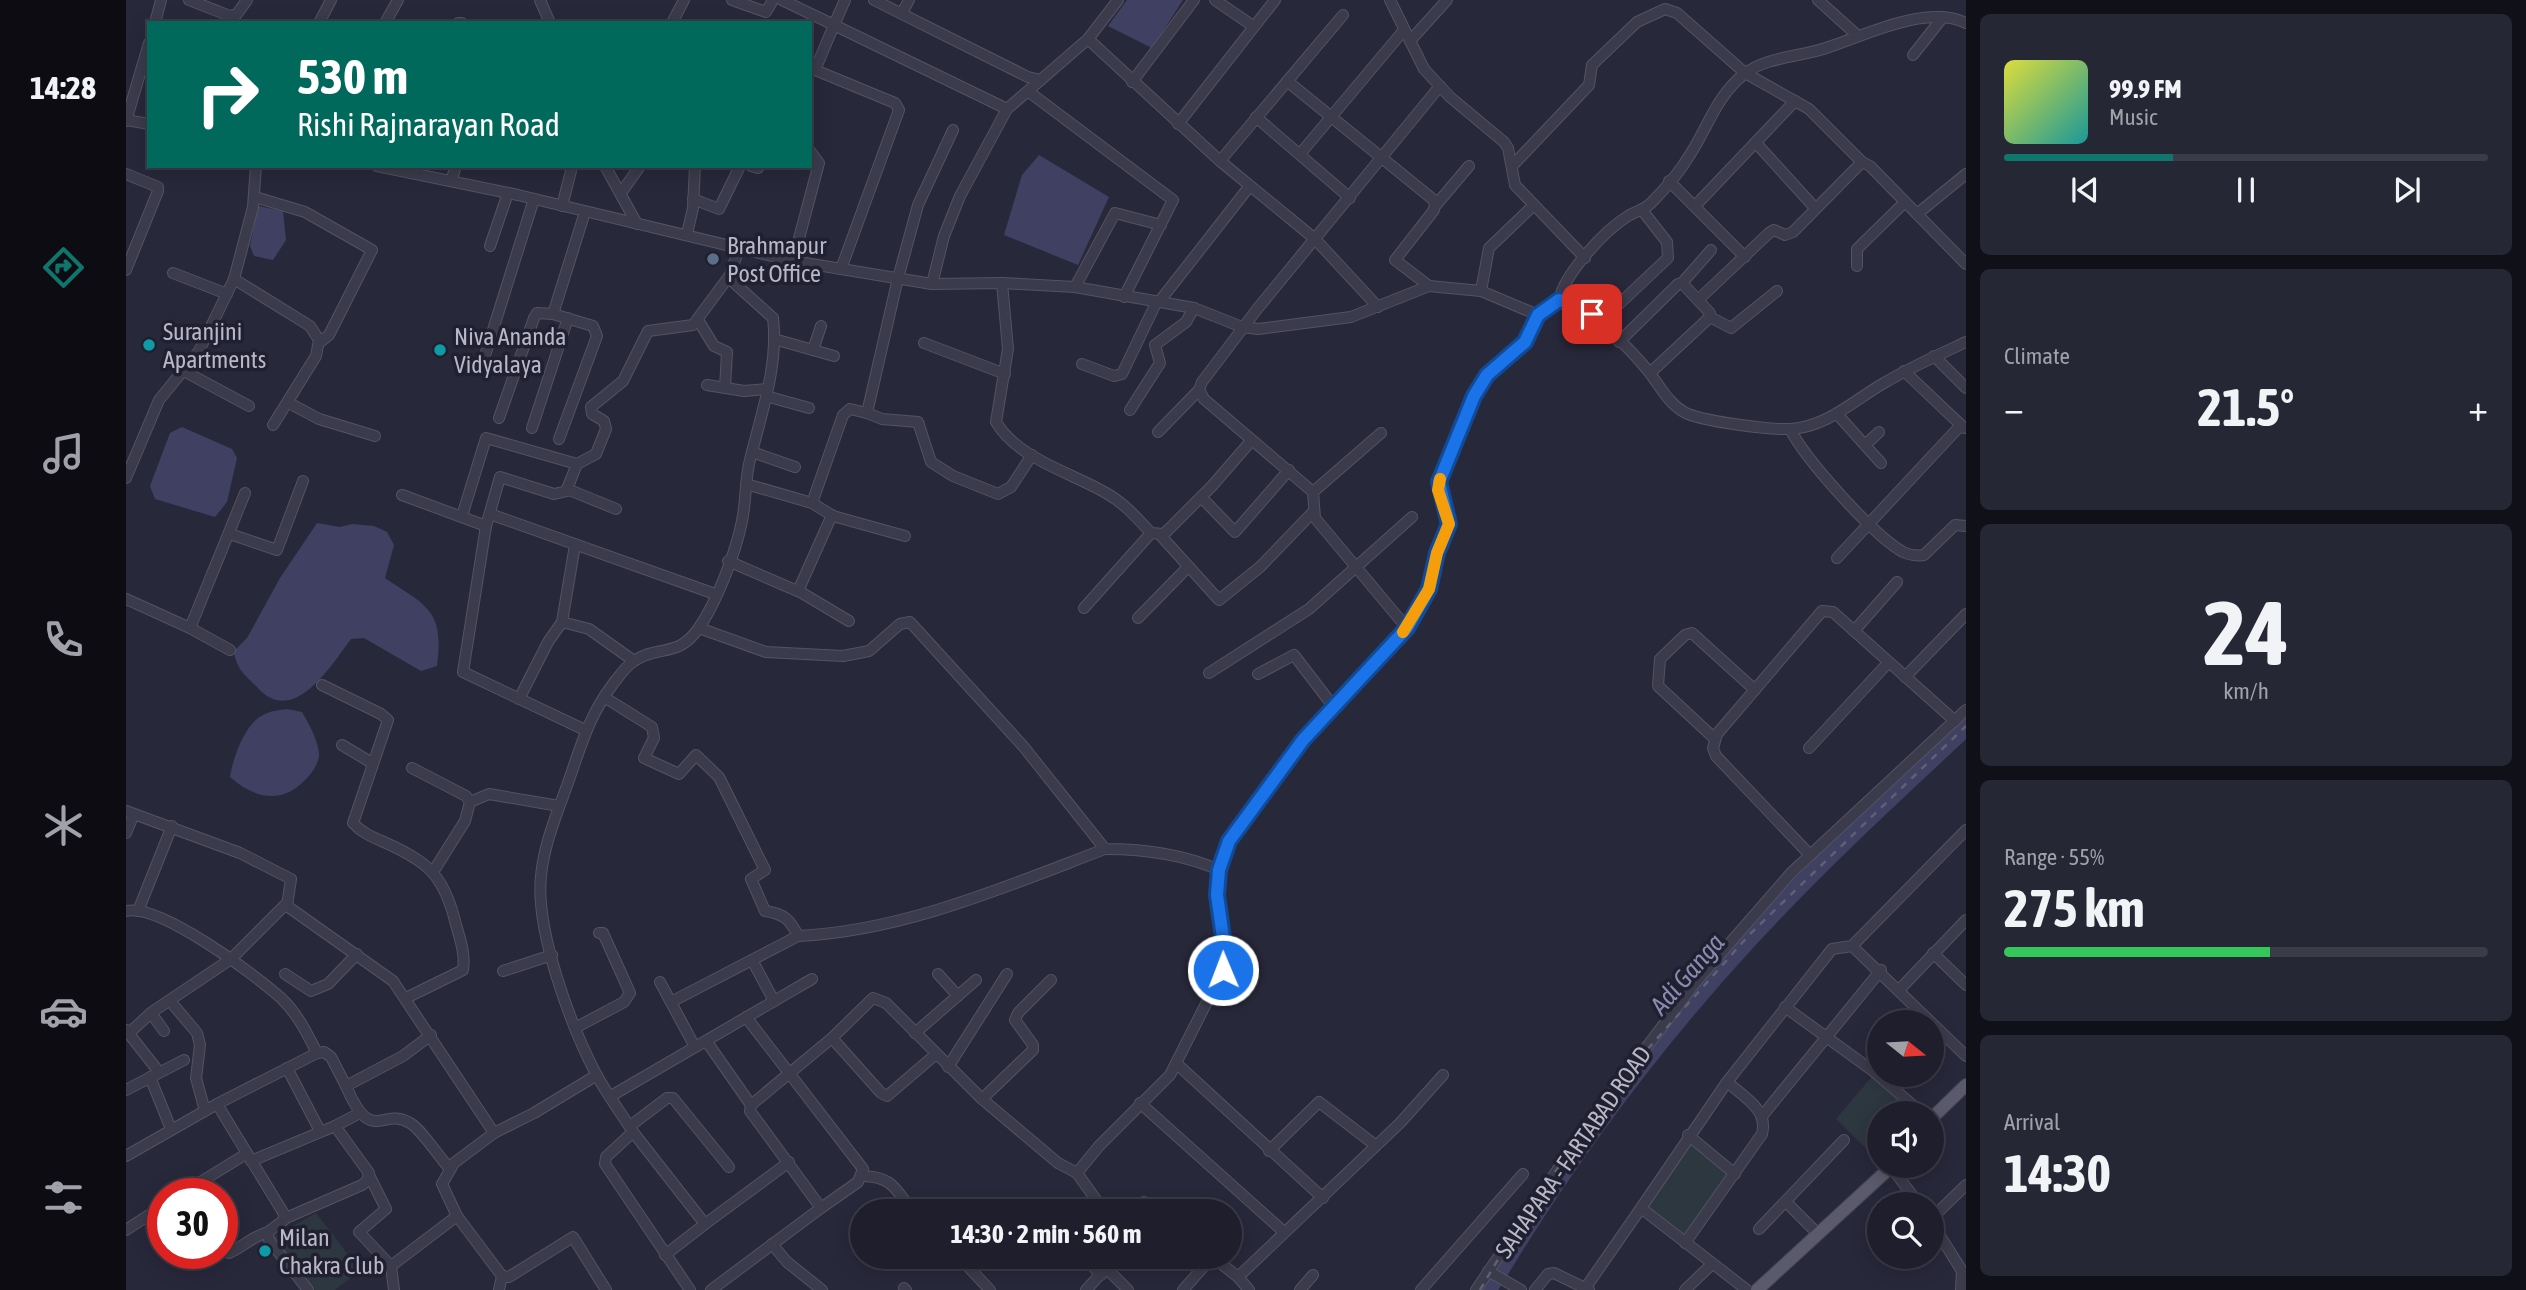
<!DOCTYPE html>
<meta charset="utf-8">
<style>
:root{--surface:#1e1e2c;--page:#262734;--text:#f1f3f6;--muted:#a1a2a9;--line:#3c3c48;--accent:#0f766e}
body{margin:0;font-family:"Asap Condensed",sans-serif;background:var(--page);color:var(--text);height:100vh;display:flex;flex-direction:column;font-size:26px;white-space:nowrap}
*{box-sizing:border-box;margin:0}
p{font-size:23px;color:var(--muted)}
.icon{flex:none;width:38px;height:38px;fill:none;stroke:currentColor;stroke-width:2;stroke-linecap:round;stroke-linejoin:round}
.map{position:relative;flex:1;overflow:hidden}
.details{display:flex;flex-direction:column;gap:14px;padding:14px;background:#101018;width:560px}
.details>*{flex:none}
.hud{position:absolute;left:21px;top:21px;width:665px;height:147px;border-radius:0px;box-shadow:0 4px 18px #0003,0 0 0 2px var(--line);background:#00695c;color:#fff;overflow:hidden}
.needle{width:46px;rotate:108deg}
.fabs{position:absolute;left:1741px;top:1010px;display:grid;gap:14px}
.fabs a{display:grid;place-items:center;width:77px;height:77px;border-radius:50%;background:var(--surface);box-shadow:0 4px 18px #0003,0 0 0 2px var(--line);font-size:35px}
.speed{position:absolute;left:21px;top:1178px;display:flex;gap:14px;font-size:35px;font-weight:700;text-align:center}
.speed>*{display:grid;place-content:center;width:91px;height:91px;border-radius:50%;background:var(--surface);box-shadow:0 4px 18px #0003,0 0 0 2px var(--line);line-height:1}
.speed .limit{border:10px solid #d22;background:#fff;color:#111}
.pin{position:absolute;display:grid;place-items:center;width:60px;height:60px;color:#fff;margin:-30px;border-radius:14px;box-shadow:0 4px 10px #0006}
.me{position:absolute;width:77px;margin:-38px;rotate:359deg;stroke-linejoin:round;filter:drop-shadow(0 0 5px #0008)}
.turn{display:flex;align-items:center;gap:24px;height:147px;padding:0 35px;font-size:32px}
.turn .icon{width:91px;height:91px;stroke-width:2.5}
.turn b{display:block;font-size:49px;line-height:60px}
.big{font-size:52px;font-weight:700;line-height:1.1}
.details .card{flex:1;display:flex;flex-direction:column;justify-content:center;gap:10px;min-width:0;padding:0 24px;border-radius:10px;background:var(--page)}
.details .dial{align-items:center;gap:0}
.dial b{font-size:91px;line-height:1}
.song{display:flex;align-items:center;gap:21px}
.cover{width:84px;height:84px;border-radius:10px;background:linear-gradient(135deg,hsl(60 70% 55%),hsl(180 70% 35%))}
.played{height:7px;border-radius:4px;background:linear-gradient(90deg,var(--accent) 35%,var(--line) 35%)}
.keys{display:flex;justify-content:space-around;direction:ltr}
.heat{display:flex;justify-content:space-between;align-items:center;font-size:38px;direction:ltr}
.charge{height:10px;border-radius:5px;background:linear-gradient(90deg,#34c759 55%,var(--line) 0)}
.trip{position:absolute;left:724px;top:1199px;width:392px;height:70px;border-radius:35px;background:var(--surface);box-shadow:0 4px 18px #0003,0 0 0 2px var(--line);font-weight:700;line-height:70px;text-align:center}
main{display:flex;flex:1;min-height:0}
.dock{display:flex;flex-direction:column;width:126px;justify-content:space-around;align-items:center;background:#0c0c12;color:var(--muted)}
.dock .icon{width:49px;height:49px}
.dock .selected{color:var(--accent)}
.dock b{font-size:32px;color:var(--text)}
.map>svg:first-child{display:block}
</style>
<main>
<nav class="dock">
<b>14:28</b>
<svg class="icon selected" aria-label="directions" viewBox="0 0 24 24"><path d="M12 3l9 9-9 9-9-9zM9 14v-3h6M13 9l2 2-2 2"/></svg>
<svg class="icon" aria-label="music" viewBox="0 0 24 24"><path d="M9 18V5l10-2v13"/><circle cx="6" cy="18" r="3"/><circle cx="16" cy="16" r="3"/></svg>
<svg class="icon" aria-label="phone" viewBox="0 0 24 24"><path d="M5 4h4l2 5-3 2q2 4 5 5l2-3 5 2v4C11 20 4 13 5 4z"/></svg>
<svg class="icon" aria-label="climate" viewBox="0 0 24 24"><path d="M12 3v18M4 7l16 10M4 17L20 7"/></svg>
<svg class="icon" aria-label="car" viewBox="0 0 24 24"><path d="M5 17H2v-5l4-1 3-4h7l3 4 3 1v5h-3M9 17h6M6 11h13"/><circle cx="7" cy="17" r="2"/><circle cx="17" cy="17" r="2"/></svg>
<svg class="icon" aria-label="filters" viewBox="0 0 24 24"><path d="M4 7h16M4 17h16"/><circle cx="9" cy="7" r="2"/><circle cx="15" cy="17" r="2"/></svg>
</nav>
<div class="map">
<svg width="1840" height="1290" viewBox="0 0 1840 1290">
<rect width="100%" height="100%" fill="#28283b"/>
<g fill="#2d3740">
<polygon points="1749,1073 1790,1113 1754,1113 1753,1161 1710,1119"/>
<polygon points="1563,1141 1606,1176 1559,1239 1518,1208"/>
<polygon points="190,1213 234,1270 209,1290 189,1290 146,1238"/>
</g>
<g fill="#404062">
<polygon points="1001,0 1057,0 1026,48 982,26"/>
<polygon points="913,155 983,197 952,265 878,235 896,175"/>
<polygon points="132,206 157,211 160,240 147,260 128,256 124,246"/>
<polygon points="56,427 106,449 111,458 101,502 89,517 29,499 24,486 44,433"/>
<path d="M191 523 214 527 226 524 248 526 261 532 268 545 259 578C302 607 318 610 311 666L295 671 238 638 225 639C204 667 167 728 131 687 119 675 110 669 108 651L121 638 154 578Z"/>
<path d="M161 709 176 712C183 724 192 740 193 754 193 762 187 772 181 778 157 805 129 799 104 777 107 758 119 722 139 714 145 711 154 710 161 709Z"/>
</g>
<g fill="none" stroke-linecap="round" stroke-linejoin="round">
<path stroke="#404062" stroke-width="18" d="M1362 1290C1437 1164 1525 1045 1624 938 1692 864 1767 795 1840 727"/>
<defs>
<g id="minor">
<polyline points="63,0 104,16 111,14 121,0"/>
<polyline points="414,0 424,23"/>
<polyline points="606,0 640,12 647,0"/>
<polyline points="656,0 708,25 689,70 769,103 773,110 715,269"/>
<polyline points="719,0 708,25 881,109"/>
<polyline points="748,0 902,77 915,80"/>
<polyline points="1089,0 1127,26"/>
<polyline points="1264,0 1298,69 1324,97 1378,142 1382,148 1389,185 1459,258"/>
<polyline points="1692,0 1732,36"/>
<polyline points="776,13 783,0"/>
<polyline points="29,23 35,0"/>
<polyline points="193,23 205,0"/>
<polyline points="259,23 272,0"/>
<polyline points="332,23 336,23"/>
<polyline points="546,23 558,0"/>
<polyline points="962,39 992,0"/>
<polyline points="1284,41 1321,0"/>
<polyline points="1787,55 1817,17"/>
<polyline points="1161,81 1309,201 1308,210 1269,260 1303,286"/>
<polyline points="1006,82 1068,0"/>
<polyline points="903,92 1047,200 998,297"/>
<polyline points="1130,117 1224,198"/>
<polyline points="0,120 23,124"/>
<polyline points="0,121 23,43"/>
<polyline points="1052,124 1149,0"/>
<polyline points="1630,143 1689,208"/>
<polyline points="1174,154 1278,30"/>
<polyline points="1094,161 1217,15"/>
<polyline points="1387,165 1463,85 1466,65 1511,22 1539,9 1551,13 1619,73 1683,109 1736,162"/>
<path d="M251 166 392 195 667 261 806 284 876 283 949 287 1068 308 1116 327 1132 329 1225 317 1303 286 1355 291 1412 315C1420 312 1426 303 1433 300 1453 294 1511 357 1523 372 1534 386 1542 403 1558 412 1573 421 1644 430 1663 429 1700 428 1728 400 1758 383 1785 367 1812 355 1840 342"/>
<polyline points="479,166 511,224"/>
<polyline points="625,166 632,168"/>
<polyline points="0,174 32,187 32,191 0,270"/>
<polyline points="325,181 330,166"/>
<polyline points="1543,181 1619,257"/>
<polyline points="495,193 514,166"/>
<polyline points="129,197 179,212 246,250 203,335 193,343"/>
<polyline points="567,199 593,209 614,166"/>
<polyline points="1310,205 1343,166"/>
<polyline points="436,206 445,171"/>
<polyline points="1569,206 1669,101"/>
<polyline points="1791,214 1840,174"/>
<polyline points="561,234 567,208 569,166"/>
<polyline points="364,246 382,193"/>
<polyline points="667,261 693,163 684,151"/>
<polyline points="1731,266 1731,249 1779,202"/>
<polyline points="47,273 101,294"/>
<polyline points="108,279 184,326 193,340 190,356 147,425"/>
<path d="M876 283 882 349 870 422C892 459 944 472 980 493 998 503 1011 518 1025 533L1038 534 1086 486 1125 441"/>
<polyline points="1556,283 1585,250"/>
<polyline points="806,284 818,236 834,196 881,109 962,39 1094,161 1189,239 1252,307"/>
<polyline points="949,287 989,213 1035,225"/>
<polyline points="1355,291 1363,248 1408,205"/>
<path d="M1433 300C1439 273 1478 231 1502 216 1510 211 1518 210 1525 203 1539 189 1555 170 1565 153 1582 126 1591 96 1617 75 1640 56 1676 57 1703 47 1740 35 1801 4 1840 23"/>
<polyline points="1572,300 1643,233 1648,230 1659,235 1667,232 1736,162 1744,166 1840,264"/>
<polyline points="1033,302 1123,187"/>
<polyline points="427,314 467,326 471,336 433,439"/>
<polyline points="1584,317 1605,328 1651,291"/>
<polyline points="572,320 588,346 601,352 599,388"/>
<polyline points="1474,322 1542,258 1541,242 1516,210"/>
<polyline points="648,339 708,356"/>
<polyline points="1493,342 1552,284 1556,283 1584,313 1584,317 1524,373"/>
<polyline points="798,343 879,374"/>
<polyline points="687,350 695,326"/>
<polyline points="1808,356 1840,388"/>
<polyline points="956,364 988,376 996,374 1031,301"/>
<polyline points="356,365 408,199"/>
<polyline points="56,370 123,406"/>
<polyline points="1778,371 1838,428"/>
<polyline points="581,385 618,391 641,389"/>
<polyline points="640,396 683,408"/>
<polyline points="163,403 193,419 249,436"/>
<polyline points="1004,410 1034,363 1029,345 1060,322 1068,308"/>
<polyline points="741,413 756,419 792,422 805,462 827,476 872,494 885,487 906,455"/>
<polyline points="1711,414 1755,463"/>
<polyline points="373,418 408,318 411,313 427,314 459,212"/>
<polyline points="406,428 442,318"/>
<path d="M1664 429C1680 460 1747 535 1777 552 1783 555 1792 556 1798 555L1829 525 1840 526"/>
<polyline points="1032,432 1073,390"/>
<polyline points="1739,445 1753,432"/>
<polyline points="626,452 669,467"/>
<polyline points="0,478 33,400 73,351 108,279 127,207 130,166"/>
<polyline points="620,484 686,503 717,415 724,409 741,413 772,278 792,205 827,130"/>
<polyline points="441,491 428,494 374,477 360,526 337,672 459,730"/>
<polyline points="1187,492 1255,433"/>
<polyline points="276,495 360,526"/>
<polyline points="1075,497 1109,532 1163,470"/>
<polyline points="686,503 707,516 779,536"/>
<polyline points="490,509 441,489 451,464 470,454 480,429 478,421 466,414 465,407 497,381 522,331 567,325 604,275"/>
<polyline points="364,514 589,594"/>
<polyline points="336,516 360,438 451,464"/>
<polyline points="104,534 151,550 177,481"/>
<polyline points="1035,536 1093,600 1134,567 1187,512"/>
<polyline points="449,545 436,622 463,629 508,661"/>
<polyline points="1711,558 1835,425"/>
<polyline points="602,561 676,593 723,621"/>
<polyline points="672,591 706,515"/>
<polyline points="0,599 64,628 119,493"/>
<polyline points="958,608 1025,533"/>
<polyline points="1012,618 1062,567"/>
<polyline points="64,628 104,650"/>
<path d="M573 628 640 652 717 656 743 651 774 624 784 622 897 746 979 849C1018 849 1057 854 1093 870"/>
<polyline points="1281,628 1189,518 1187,492 1078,399 1073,390 1076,382 1132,308 1314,86"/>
<polyline points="1728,631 1771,582"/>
<polyline points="1083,673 1183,609 1286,517"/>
<polyline points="1132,674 1168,655 1207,706"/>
<polyline points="1779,677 1840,614"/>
<path d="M196 685 255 714 262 720 227 823C236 833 246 837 258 842 300 861 316 873 328 917 332 934 340 952 337 970L280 998"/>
<path d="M478 697 526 727 528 738 518 758 553 774 570 755 593 777 639 870 625 879 639 911C658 914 664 919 672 936L545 1002"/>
<polyline points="393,699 422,642 436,622"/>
<polyline points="1588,738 1532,686 1534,659 1559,635 1566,633 1629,690"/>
<polyline points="216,745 246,763"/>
<polyline points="1683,748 1762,663"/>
<polyline points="286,768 340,796 344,802 339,821 307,872"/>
<polyline points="344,802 363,794 433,806"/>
<polyline points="0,811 114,853 165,879 161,906 267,981 368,1133 408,1113 471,1075"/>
<polyline points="0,833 8,814"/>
<polyline points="1684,855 1590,756 1587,748 1591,734 1696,611 1707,612 1829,721"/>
<path d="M0 911C34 903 129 975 155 998 171 1013 181 1033 191 1053"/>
<polyline points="12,911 46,826"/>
<path d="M672 936C778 931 881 886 979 849"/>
<polyline points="1726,946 1840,1056"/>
<polyline points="1807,953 1840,985"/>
<polyline points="626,960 648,1001"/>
<polyline points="377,971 426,955"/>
<polyline points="159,974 185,991 202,984 231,954"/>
<polyline points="812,974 832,996"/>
<polyline points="534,982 569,1047"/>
<polyline points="1773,990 1840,920"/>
<polyline points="44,1001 71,1033 74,1045 70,1078 79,1111"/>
<polyline points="1659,1007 1747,1071 1796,1113"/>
<polyline points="25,1013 38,1031"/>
<polyline points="620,1017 737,1169 732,1182 695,1208"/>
<polyline points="449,1028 498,1002 504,993 477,933 473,933"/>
<polyline points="0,1030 33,1072"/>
<polyline points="3,1033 26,1012 105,959 161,903"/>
<polyline points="789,1033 850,980"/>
<polyline points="706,1038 755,1093 761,1096 809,1055"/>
<polyline points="583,1045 625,1105"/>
<polyline points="1051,1064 1197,1198"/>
<polyline points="822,1067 881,974"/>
<polyline points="161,1068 194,1131"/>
<polyline points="24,1077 45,1129"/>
<polyline points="1601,1082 1706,949 1726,946 1840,830"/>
<path d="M220 1086C246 1147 256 1106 284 1123 296 1130 313 1157 324 1169"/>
<polyline points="0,1090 58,1060"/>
<polyline points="485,1096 686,979"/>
<polyline points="856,1099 907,1050 907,1045 889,1020 892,1013 925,980"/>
<polyline points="1014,1103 1158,1232"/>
<polyline points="91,1104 158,1214 158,1220 142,1232 143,1240 182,1290"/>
<polyline points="1637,1115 1755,970"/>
<polyline points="209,1126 234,1113"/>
<polyline points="504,1126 541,1098 547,1098 603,1167"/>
<polyline points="507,1132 579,1224 663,1162"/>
<polyline points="368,1133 328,1163 316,1184 331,1216 376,1276 373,1290"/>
<polyline points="1562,1135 1609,1174"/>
<polyline points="1143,1151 1193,1102 1249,1145"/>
<polyline points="0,1156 91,1104 191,1053 198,1052 205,1057 220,1086 277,1056 305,1035"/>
<polyline points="125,1161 209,1126 243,1173 241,1181 236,1185 160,1218"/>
<polyline points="1765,1167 1793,1204"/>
<path d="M737 1176C768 1177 769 1190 787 1211"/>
<polyline points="244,1177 260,1209 233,1232 265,1266"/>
<polyline points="55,1194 120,1154"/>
<polyline points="1660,1202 1691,1233"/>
<path d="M1515 1208 1601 1082C1618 1097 1643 1110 1636 1134L1559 1243"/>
<polyline points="978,1211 951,1173 973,1146 1044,1075 1097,970 1100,959 1091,895 1093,870 1103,841 1177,740 1281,628 1303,589 1311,553 1323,524 1313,482 1348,396 1361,375 1399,342 1412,315"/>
<polyline points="1006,1211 1018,1202 1033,1211"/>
<polyline points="1806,1218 1840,1185"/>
<polyline points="1806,1223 1836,1271 1835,1290"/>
<polyline points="1633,1229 1718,1140"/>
<polyline points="0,1230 37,1206"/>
<polyline points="646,1244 661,1262 696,1290"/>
<path d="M96 1246 103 1253C117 1247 127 1236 142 1232"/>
<polyline points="539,1255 579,1224"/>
<polyline points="832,1256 864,1290"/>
<polyline points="957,1256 975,1275"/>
<polyline points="1088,1258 1112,1277"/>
<polyline points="981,1269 1002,1290"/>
<polyline points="1362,1271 1395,1290"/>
<polyline points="376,1276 383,1277 447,1237 480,1290"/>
<polyline points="778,1288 780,1290"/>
<polyline points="268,1290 265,1266 331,1216"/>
<path d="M564 1290 479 1164 480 1157 507 1132C495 1113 481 1094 470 1074 445 1026 409 930 415 876 418 843 432 811 443 780 455 745 464 714 487 684 493 676 500 666 508 661 531 645 552 658 572 629 590 604 610 552 616 521 620 502 619 483 623 464 634 417 653 366 647 318L606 281 605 271 614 247"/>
<polyline points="585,1290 695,1208 624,1111 625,1105 706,1038 747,998 760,1003 856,1099 932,1163 951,1173"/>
<polyline points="960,1290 991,1256"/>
<polyline points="1057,1290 1087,1256"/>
<polyline points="1123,1290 1112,1277 1274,1123 1317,1075"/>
<polyline points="1174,1290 1187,1275"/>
<polyline points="1295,1290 1397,1174"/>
<polyline points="1350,1290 1461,1126 1569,983 1665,873 1840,710"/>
<polyline points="1409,1290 1422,1274 1428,1273 1463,1290"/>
<polyline points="1458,1290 1515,1208 1621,1290"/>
<polyline points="1559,1290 1586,1264"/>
</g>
<g id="major">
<polyline points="1806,1118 1840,1085"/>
<polyline points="1631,1290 1766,1166"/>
</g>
</defs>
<use href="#minor" stroke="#535364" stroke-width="12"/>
<use href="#major" stroke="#454455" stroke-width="14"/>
<use href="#minor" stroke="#3b3b4c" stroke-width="10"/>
<use href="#major" stroke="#5a5a6c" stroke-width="12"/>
<polyline stroke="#606074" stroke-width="2.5" stroke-dasharray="7 7" stroke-linecap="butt" points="1354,1290 1400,1212 1504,1069 1624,934 1840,726"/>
</g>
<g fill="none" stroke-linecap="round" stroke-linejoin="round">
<defs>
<polyline id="route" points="1097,970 1100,959 1091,895 1093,870 1103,841 1177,740 1281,628 1303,589 1311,553 1323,524 1313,482 1348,396 1361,375 1399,342 1412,315 1433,300 1455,306 1466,314"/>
</defs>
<use href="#route" stroke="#114b97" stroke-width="18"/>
<use href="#route" stroke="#1a73e8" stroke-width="12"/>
<polyline stroke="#f59e0b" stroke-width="12" points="1277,632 1303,589 1311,553 1323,524 1312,490 1314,479"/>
</g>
<circle fill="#5c6f8a" stroke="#202031" stroke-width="2.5" cx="587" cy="259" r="7"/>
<g fill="#0f9aa8" stroke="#202031" stroke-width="2.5">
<circle cx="23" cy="345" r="7"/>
<circle cx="314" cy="350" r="7"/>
<circle cx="139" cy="1251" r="7"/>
</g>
<g text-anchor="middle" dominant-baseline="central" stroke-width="7" stroke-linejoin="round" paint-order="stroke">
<g font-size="24" fill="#b8b7c7" stroke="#202031" text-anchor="start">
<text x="601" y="245">Brahmapur<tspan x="601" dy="28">Post Office</tspan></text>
<text x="37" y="331">Suranjini<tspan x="37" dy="28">Apartments</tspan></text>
<text x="328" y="336">Niva Ananda<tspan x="328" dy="28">Vidyalaya</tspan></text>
<text x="153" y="1237">Milan<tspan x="153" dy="28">Chakra Club</tspan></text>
</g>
<g font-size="24" fill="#b8b7c7" stroke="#202031">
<text transform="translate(1447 1152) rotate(-55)">SAHAPARA - FARTABAD ROAD</text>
</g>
<g font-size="26" font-style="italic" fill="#8a8baf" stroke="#202031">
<text transform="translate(1561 974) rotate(-49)">Adi Ganga</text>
</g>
</g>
</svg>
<div class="fabs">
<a><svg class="needle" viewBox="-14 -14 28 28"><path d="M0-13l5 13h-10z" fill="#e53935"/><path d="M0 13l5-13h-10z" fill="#a1a2a9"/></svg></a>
<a><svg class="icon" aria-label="sound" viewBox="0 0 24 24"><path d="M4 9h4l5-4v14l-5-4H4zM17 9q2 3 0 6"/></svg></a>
<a><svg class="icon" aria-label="search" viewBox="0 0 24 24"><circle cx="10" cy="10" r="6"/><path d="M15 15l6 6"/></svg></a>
</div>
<div class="speed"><div class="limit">30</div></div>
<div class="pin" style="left:1466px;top:314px;background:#d93025"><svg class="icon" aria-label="arrive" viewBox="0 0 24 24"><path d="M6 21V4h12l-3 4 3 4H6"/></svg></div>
<svg class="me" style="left:1097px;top:970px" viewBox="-20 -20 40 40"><circle r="17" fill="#1a73e8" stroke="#fff" stroke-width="3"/><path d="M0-11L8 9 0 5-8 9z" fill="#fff"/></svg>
<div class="trip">14:30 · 2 min · 560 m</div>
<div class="hud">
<div class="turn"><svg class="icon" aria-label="right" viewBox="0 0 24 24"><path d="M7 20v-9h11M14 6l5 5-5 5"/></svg><div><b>530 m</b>Rishi Rajnarayan Road</div></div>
</div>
</div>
<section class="details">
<div class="card">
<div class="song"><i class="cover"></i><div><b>99.9 FM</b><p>Music</p></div></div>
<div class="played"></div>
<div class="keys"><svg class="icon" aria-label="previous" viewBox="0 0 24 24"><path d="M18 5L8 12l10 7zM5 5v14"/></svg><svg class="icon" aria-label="pause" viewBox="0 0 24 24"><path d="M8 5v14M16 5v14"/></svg><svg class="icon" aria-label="next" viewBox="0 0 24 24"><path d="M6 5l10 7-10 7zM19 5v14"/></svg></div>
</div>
<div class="card"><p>Climate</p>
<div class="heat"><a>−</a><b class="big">21.5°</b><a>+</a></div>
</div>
<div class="card dial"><b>24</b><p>km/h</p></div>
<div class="card"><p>Range · 55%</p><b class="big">275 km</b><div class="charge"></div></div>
<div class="card"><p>Arrival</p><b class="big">14:30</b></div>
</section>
</main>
